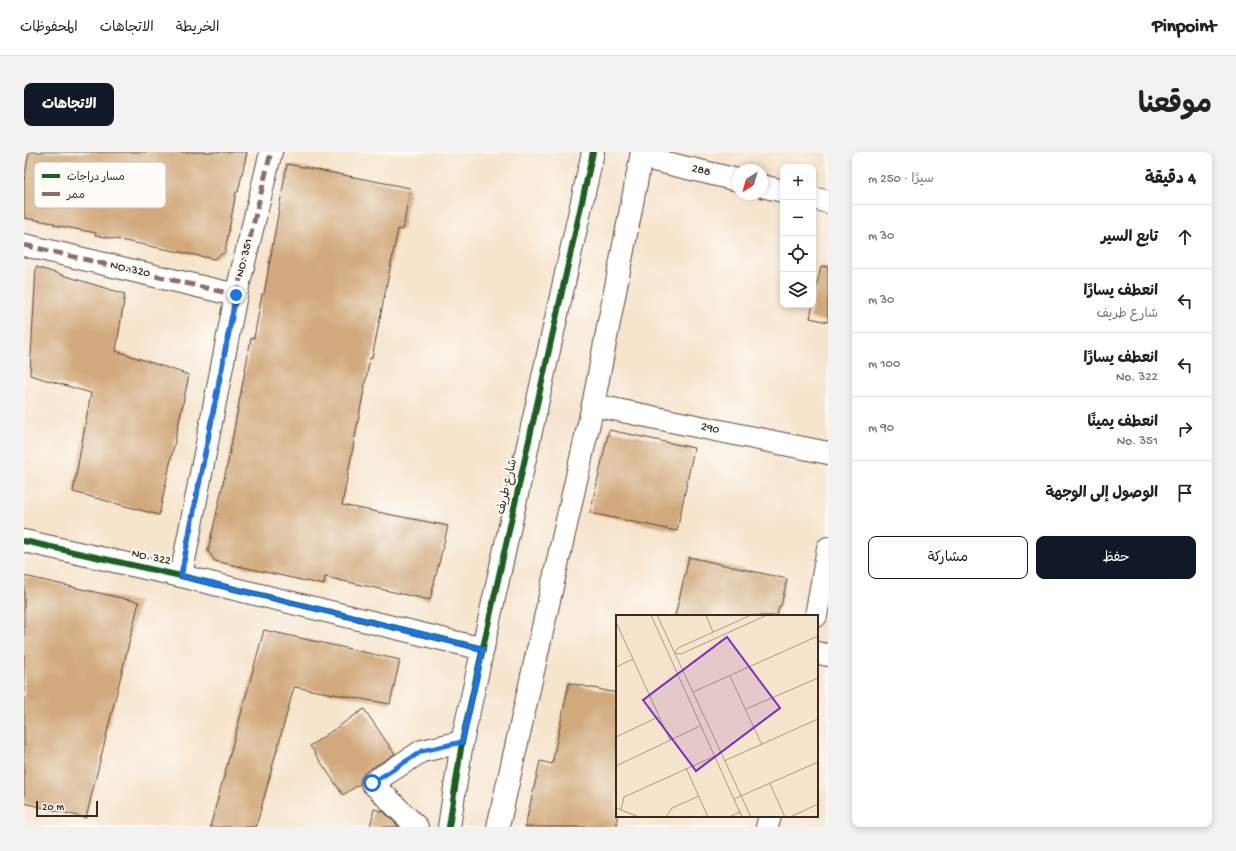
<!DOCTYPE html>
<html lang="ar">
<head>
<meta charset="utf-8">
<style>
  body { margin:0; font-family:"Gochi Hand","Playpen Sans Arabic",sans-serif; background:#f2f2f2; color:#222; direction:rtl }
  .controls { position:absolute; right:12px; top:12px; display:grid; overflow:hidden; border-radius:8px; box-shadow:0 2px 6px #0003 }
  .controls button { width:36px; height:36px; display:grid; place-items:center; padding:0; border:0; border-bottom:1px solid #e0e0e0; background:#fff; color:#222; font:20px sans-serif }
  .compass { position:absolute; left:708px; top:12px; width:36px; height:36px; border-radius:50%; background:#fff; box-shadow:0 2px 6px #0003; rotate:217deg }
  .scale { position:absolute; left:12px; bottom:10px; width:62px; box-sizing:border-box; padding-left:4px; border:2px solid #3b2a1e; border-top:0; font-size:11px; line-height:14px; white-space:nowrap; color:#3b2a1e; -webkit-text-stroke:3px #fdfcf7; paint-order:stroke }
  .stop { position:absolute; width:12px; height:12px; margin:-9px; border:3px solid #1a73e8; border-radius:50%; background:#fff }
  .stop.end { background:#1a73e8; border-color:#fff; box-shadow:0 1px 4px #0008 }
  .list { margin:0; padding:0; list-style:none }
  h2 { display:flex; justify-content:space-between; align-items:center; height:52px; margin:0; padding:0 16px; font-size:17px }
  h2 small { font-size:13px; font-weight:400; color:#767676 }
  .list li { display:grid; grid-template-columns:26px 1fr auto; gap:12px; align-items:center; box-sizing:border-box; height:64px; padding:0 16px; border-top:1px solid #e0e0e0 }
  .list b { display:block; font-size:15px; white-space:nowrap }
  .list p { margin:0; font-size:13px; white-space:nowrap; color:#767676 }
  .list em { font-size:13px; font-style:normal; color:#767676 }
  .actions { display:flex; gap:8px; padding:12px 16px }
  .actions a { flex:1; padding:9px 0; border:1px solid #111827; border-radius:8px; text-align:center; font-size:14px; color:#111827 }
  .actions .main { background:#111827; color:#fff }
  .icon { flex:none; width:22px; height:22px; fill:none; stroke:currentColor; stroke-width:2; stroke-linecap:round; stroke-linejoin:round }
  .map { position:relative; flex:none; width:804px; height:675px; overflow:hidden; direction:ltr; border-radius:8px }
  header { display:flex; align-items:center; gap:24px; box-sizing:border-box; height:56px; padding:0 20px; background:#fff; border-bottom:1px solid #e0e0e0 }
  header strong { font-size:19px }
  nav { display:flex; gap:22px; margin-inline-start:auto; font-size:14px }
  .intro { display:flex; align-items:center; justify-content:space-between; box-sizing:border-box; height:96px; padding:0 24px }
  h1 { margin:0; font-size:28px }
  .button { padding:10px 18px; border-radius:8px; background:#111827; color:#fff; font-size:14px; font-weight:700 }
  main { display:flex; gap:24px; padding:0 24px }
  aside { flex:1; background:#fff; border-radius:8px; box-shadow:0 2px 6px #0003 }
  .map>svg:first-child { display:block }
  .building { fill:#d1a97c }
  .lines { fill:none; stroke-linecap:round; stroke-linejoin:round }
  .minor-casing { stroke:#574638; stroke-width:24 }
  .minor { stroke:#fff; stroke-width:22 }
  .quiet { stroke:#8d6e63; stroke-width:5; stroke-dasharray:10 5; stroke-linecap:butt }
  .cycleway-casing { stroke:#fdfcf7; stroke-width:8 }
  .cycleway { stroke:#1b5e20; stroke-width:6 }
  .route { stroke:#1a73e8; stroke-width:5 }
  .labels { text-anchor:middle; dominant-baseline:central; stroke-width:4; stroke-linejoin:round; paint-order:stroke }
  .street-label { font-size:12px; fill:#3b2a1e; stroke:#fdfcf7 }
  .inset-road { fill:none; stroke:#ab9a86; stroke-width:1 }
  .view { fill:#7b2cbf; fill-opacity:0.15; stroke:#7b2cbf; stroke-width:2 }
  .inset-edge { fill:none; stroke:#3b2a1e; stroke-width:2 }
  .key { fill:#fdfcf7; stroke:#c3bdb6; stroke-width:1 }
  .key-label { font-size:11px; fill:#3b2a1e }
</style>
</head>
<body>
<header>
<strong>Pinpoint</strong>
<nav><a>الخريطة</a><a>الاتجاهات</a><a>المحفوظات</a></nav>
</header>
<div class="intro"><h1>موقعنا</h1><a class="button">الاتجاهات</a></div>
<main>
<aside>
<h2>4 دقيقة<small>سيرًا · 250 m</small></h2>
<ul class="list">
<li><svg class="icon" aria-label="ahead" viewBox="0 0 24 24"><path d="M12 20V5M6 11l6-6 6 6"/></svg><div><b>تابع السير</b></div><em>30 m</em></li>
<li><svg class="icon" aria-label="left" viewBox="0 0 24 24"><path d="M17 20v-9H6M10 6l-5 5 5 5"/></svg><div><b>انعطف يسارًا</b><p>شارع طريف</p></div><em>30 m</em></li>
<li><svg class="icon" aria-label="left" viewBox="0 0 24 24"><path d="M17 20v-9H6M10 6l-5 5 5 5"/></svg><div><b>انعطف يسارًا</b><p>No. 322</p></div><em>100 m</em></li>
<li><svg class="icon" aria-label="right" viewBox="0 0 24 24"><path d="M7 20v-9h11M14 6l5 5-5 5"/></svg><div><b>انعطف يمينًا</b><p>No. 351</p></div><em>90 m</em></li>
<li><svg class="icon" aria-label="arrive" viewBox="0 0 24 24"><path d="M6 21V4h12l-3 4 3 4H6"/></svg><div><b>الوصول إلى الوجهة</b></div></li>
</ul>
<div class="actions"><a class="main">حفظ</a><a>مشاركة</a></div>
</aside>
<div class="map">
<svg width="804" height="675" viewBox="0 0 804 675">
  <rect width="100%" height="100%" fill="#fdfcf7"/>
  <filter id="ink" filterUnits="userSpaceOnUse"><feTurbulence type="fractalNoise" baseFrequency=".025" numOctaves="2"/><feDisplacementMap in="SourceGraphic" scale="8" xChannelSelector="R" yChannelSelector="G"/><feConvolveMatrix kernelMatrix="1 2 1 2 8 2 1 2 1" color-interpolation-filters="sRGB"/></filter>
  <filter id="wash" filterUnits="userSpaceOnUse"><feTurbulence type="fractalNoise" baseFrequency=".012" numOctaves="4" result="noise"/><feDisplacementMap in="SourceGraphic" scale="16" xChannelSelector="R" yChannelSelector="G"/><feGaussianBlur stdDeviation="0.9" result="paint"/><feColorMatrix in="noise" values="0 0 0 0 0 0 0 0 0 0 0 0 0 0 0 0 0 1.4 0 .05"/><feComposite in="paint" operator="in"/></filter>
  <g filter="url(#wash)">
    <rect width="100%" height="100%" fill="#f6e4cc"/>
    <g id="blocks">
      <!-- building -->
      <g class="building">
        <polygon points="5,0 223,0 214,40 212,40 201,100 190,107 71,83 72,81 30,73 30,71 0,66 0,29"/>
        <polygon points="263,12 386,36 379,78 374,77 348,206 346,206 318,353 424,374 406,448 301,425 300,433 191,409 184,399 205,305 227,186 230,186 238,142 240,142"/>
        <polygon points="797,114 804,115 804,170 786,166"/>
        <polygon points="12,115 101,142 92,199 165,223 135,363 49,340 67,241 6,223"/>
        <polygon points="585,278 670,296 653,379 566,361"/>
        <polygon points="665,405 763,427 757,454 755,454 753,464 651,464"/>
        <polygon points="0,424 115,450 62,666 0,651"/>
        <polygon points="240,478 376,508 366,552 270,535 232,675 186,675"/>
        <polygon points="545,531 593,541 593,675 501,675 516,609 528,612"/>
        <polygon points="340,557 371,602 341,620 337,626 336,632 319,643 286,594"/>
        <polygon points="350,657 360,660 375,675 346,675"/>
      </g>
    </g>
  </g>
  <g filter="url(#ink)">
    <use href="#blocks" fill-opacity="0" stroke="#574638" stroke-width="1"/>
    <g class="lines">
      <defs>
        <g id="minor">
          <polyline points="617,5 714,28"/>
          <polyline points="738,34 759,39"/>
          <polyline points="789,46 804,50"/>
          <polyline points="0,93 212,143"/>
          <polyline points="569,253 804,301"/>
          <polyline points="0,389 157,424 459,497"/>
          <polyline points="157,424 212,143 247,0"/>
          <polyline points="792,464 804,396"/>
          <polyline points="793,501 804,503"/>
          <polyline points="393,675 348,631 398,599 438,590"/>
          <polyline points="425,675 438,590 569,0"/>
          <polyline points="474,675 569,253 618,0"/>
          <polyline points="743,675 746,664"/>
        </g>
      </defs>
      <!-- minor casing -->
      <use href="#minor" class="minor-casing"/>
      <!-- minor -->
      <use href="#minor" class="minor"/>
      <!-- quiet -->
      <g class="quiet">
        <polyline points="0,93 212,143"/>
        <polyline points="157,424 212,143 247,0"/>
      </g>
      <defs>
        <g id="cycleway">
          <polyline points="0,389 157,424 459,497"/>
          <polyline points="425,675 438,590 569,0"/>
        </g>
      </defs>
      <!-- cycleway casing -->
      <use href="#cycleway" class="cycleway-casing"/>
      <!-- cycleway -->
      <use href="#cycleway" class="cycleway"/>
    </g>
  </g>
  <g class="lines" filter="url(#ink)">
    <!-- route -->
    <polyline class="route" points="212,143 157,424 459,497 438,590 398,599 348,631"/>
  </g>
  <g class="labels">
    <!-- street labels -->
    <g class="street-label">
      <text transform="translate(677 19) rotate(14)">288</text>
      <text transform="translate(221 106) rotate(-76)">NO. 351</text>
      <text transform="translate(106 118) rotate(13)">NO. 320</text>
      <text transform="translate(686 277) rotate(12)">290</text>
      <text transform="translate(484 335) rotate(-77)">شارع طريف</text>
      <text transform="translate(127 406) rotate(12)">NO. 322</text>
    </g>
  </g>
  <!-- overview -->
  <g transform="translate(592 463)">
    <rect width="202" height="202" fill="#f6e4cc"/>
    <path class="inset-road" d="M35 0 126 202M41 0 135 202M90 0 97 17M0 7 54 125M58 38 65 39 151 0M58 38 62 33 135 0M0 52 17 44M114 61 146 130M77 77 202 21M130 94 202 63M0 122 42 102M108 146 202 104M0 151 84 111M70 153 92 202M154 169 169 202M118 184 202 147M0 193 23 202M5 195 8 182 99 141M50 202 56 193 83 181M113 202 124 197M174 202 202 189"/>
    <path class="view" d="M111 22 164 93 80 156 27 85Z"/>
    <rect width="202" height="202" class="inset-edge"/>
  </g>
  <!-- legend -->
  <rect x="10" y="10" width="132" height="46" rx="6" class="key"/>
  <rect x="18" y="22" width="18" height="4" fill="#1b5e20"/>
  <rect x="18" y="40" width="18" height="4" fill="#8d6e63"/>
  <g class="key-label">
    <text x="43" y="28">مسار دراجات</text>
    <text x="43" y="46">ممر</text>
  </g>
</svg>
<div class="controls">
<button>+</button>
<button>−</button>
<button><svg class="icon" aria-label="locate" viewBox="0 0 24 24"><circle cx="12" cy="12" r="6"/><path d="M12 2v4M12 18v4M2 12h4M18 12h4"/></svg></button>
<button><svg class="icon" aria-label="layers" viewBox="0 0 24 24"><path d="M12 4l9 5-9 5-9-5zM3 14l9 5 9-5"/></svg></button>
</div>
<svg class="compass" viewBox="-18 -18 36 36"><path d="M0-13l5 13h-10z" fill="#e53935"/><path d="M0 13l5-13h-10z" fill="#767676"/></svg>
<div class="scale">20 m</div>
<div class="stop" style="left:348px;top:631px"></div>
<div class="stop end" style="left:212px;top:143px"></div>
</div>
</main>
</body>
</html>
